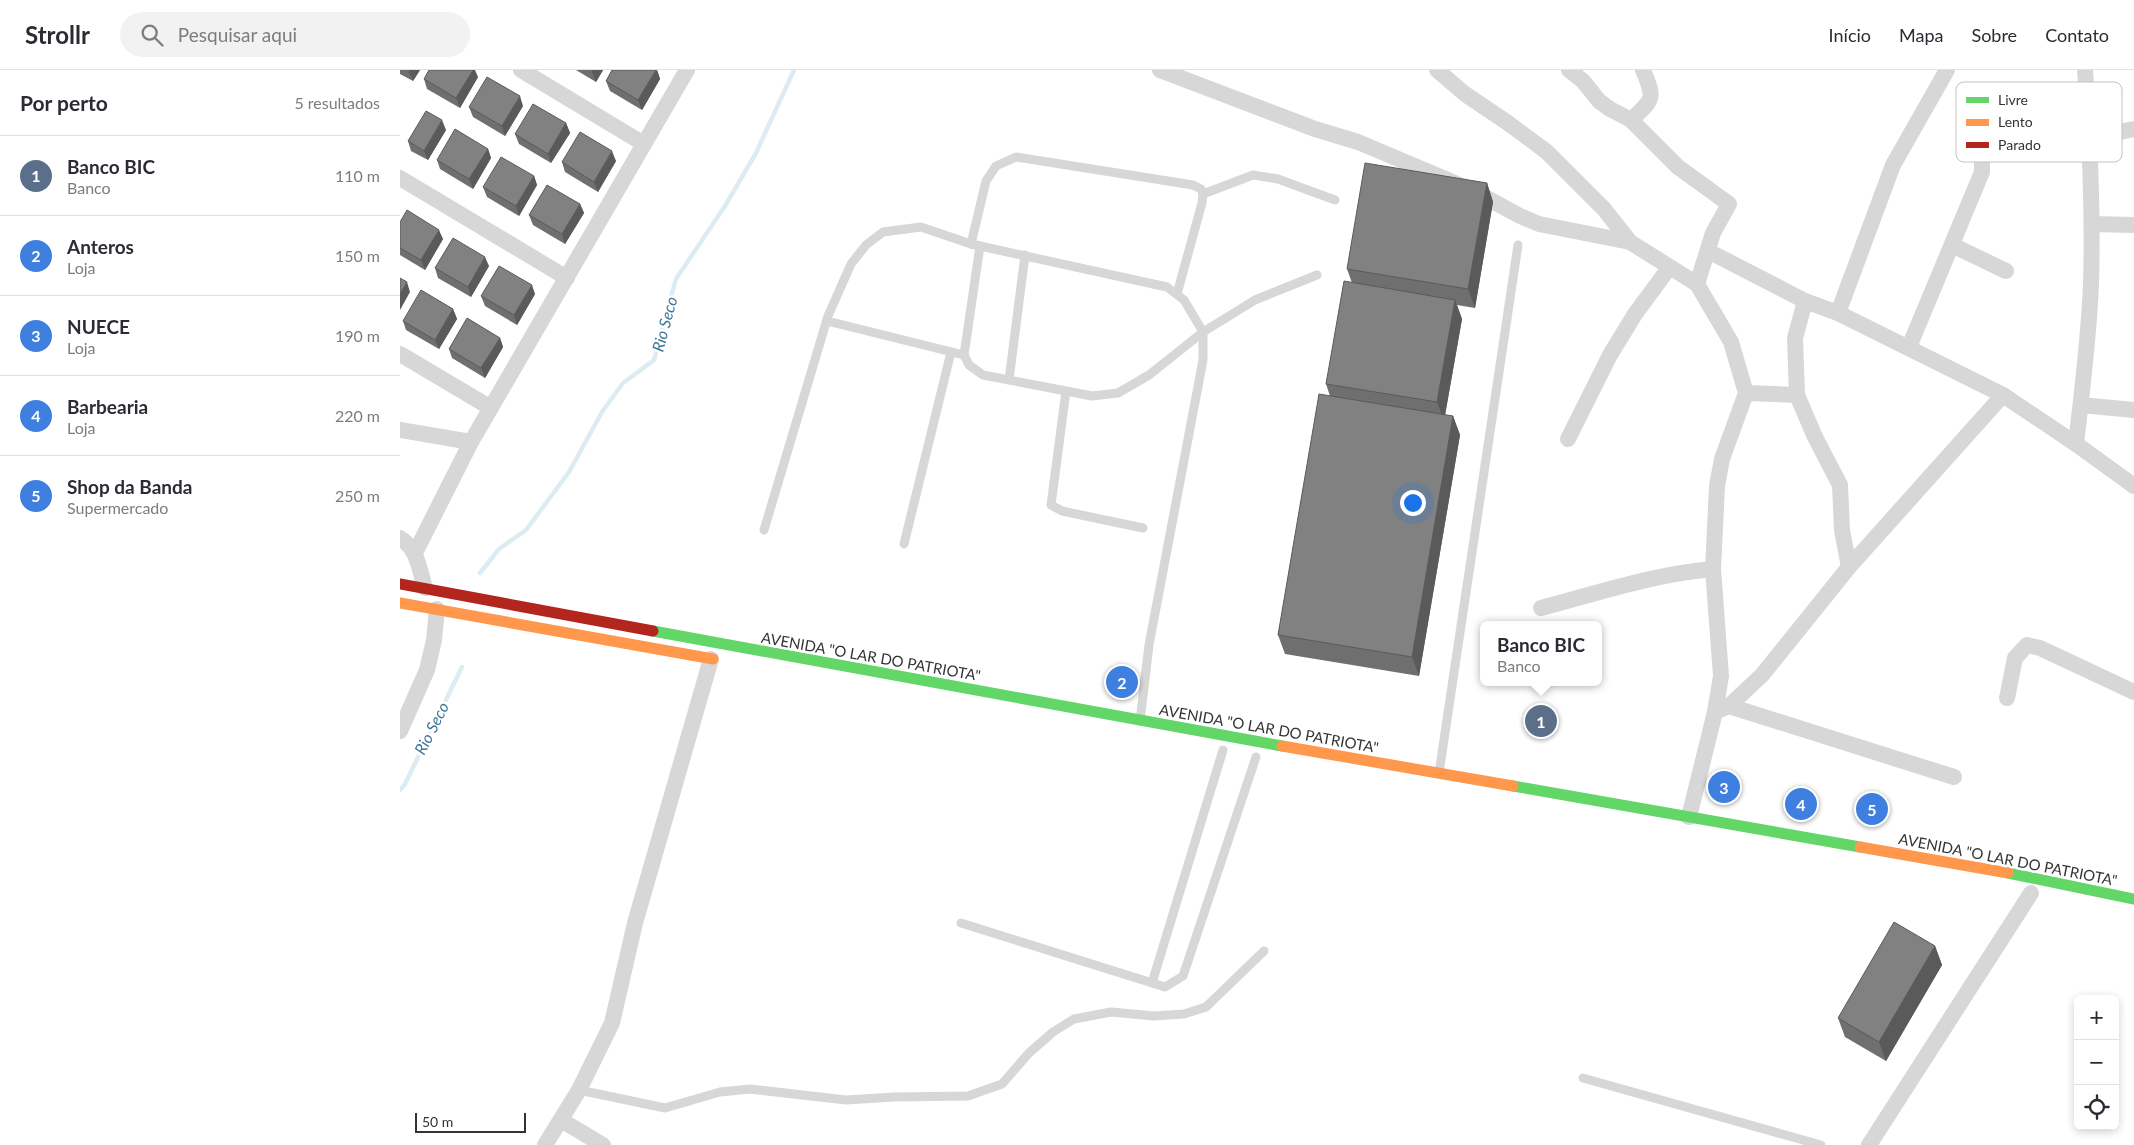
<!DOCTYPE html>
<html lang="pt">
<head>
<meta charset="utf-8">
<style>
  body { margin:0; font-family:Lato,sans-serif; background:#f2f2f3; color:#2b2b33 }
  .controls { position:absolute; right:15px; bottom:15px; display:grid; overflow:hidden; border-radius:8px; box-shadow:0 2px 8px #0003 }
  .controls button { width:45px; height:45px; display:grid; place-items:center; padding:0; border:0; border-bottom:1px solid #e1e1e2; background:#fff; color:#2b2b33; font:25px sans-serif }
  .scale { position:absolute; left:15px; bottom:12px; width:111px; box-sizing:border-box; padding-left:5px; border:2px solid #333; border-top:0; font-size:14px; line-height:18px; white-space:nowrap; color:#333; -webkit-text-stroke:4px #fff; paint-order:stroke }
  .you { position:absolute; left:1012px; top:432px; width:18px; height:18px; margin:-12px; border:4px solid #fff; border-radius:50%; background:#1a73e8; box-shadow:0 0 0 8px #1a73e833 }
  .badge { display:grid; place-items:center; width:32px; height:32px; border-radius:50%; background:#1a73e8; color:#fff; font-size:16px; font-weight:700 }
  .pin { position:absolute; translate:-50% -50%; border:2px solid #fff; box-shadow:0 1px 5px #0006 }
  .popup { position:absolute; left:1080px; top:551px; width:122px; height:65px; box-sizing:border-box; display:grid; place-content:center; border-radius:8px; background:#fff; filter:drop-shadow(0 1px 4px #0005); font-size:16px; white-space:nowrap; color:#7c7c81 }
  .popup b { font-size:19px; color:#2b2b33 }
  .popup::after { content:''; position:absolute; left:50%; top:100%; margin-left:-10px; border:10px solid transparent; border-top-color:#fff }
  .list { margin:0; padding:0; list-style:none }
  h2 { display:flex; justify-content:space-between; align-items:center; height:65px; margin:0; padding:0 20px; font-size:21px }
  h2 small { font-size:16px; font-weight:400; color:#7c7c81 }
  .list li { display:grid; grid-template-columns:32px 1fr auto; gap:15px; align-items:center; box-sizing:border-box; height:80px; padding:0 20px; border-top:1px solid #e1e1e2 }
  .list b { display:block; font-size:19px; white-space:nowrap }
  .list p { margin:0; font-size:16px; white-space:nowrap; color:#7c7c81 }
  .list em { font-size:16px; font-style:normal; color:#7c7c81 }
  .icon { flex:none; width:28px; height:28px; fill:none; stroke:currentColor; stroke-width:2; stroke-linecap:round; stroke-linejoin:round }
  .map { position:relative; flex:none; width:1734px; height:1075px; overflow:hidden }
  header { display:flex; align-items:center; gap:30px; box-sizing:border-box; height:70px; padding:0 25px; background:#fff; border-bottom:1px solid #e1e1e2 }
  header strong { font-size:24px }
  nav { display:flex; gap:28px; margin-inline-start:auto; font-size:18px }
  .search { width:350px; height:45px; background:#f2f2f3; display:flex; align-items:center; gap:12px; box-sizing:border-box; padding:0 18px; border-radius:28px; color:#7c7c81; font-size:19px }
  main { display:flex }
  aside { flex:1; background:#fff }
  .map>svg:first-child { display:block }
  .lines { fill:none; stroke-linecap:round; stroke-linejoin:round }
  .stream { stroke:#ddebf3; stroke-width:4.5 }
  .lane { stroke:#d7d7d7; stroke-width:9 }
  .street { stroke:#d7d7d7; stroke-width:16 }
  .fast { stroke:#63d668; stroke-width:11 }
  .slow { stroke:#ff974d; stroke-width:11 }
  .jam { stroke:#b3261e; stroke-width:11 }
  .wall { fill:#6f6f6f }
  .shaded-wall { fill:#5a5a5a }
  .building { fill:#818181; stroke:#5a5a5a }
  .labels { text-anchor:middle; dominant-baseline:central; stroke-width:5; stroke-linejoin:round; paint-order:stroke }
  .street-label { font-size:15px; fill:#333; stroke:#fff }
  .water-label { font-size:16px; font-style:italic; fill:#3f7597; stroke:#fff }
  .key { fill:#fff; stroke:#c2c2c2; stroke-width:1 }
  .key-label { font-size:14px; fill:#333 }
</style>
</head>
<body>
<header>
<strong>Strollr</strong>
<div class="search"><svg class="icon" aria-label="search" viewBox="0 0 24 24"><circle cx="10" cy="10" r="6"/><path d="M15 15l6 6"/></svg>Pesquisar aqui</div>
<nav><a>Início</a><a>Mapa</a><a>Sobre</a><a>Contato</a></nav>
</header>
<main>
<aside>
<h2>Por perto<small>5 resultados</small></h2>
<ul class="list">
<li><span class="badge" style="background:#5c6f8a">1</span><div><b>Banco BIC</b><p>Banco</p></div><em>110 m</em></li>
<li><span class="badge" style="background:#3f7fe0">2</span><div><b>Anteros</b><p>Loja</p></div><em>150 m</em></li>
<li><span class="badge" style="background:#3f7fe0">3</span><div><b>NUECE</b><p>Loja</p></div><em>190 m</em></li>
<li><span class="badge" style="background:#3f7fe0">4</span><div><b>Barbearia</b><p>Loja</p></div><em>220 m</em></li>
<li><span class="badge" style="background:#3f7fe0">5</span><div><b>Shop da Banda</b><p>Supermercado</p></div><em>250 m</em></li>
</ul>
</aside>
<div class="map">
<svg width="1734" height="1075" viewBox="0 0 1734 1075">
  <rect width="100%" height="100%" fill="#fff"/>
  <g class="lines">
    <!-- stream -->
    <g class="stream">
      <polyline points="80,503 99,479 126,460 169,402 202,342 223,313 254,290 276,209 325,136 356,83 394,0"/>
      <polyline points="0,720 5,714 62,597"/>
    </g>
    <!-- lane -->
    <g class="lane">
      <polyline points="803,124 853,105 878,109 935,130"/>
      <polyline points="571,174 586,111 596,96 616,87 793,115 801,119 803,124 802,133 777,224"/>
      <polyline points="580,176 564,285 569,295 583,305 692,326 718,323 749,305 803,262 855,230 917,205"/>
      <polyline points="427,251 564,285"/>
      <polyline points="609,310 625,185"/>
      <polyline points="666,321 651,435 662,441 743,458"/>
      <polyline points="364,460 428,246 451,194 466,175 483,162 521,157 571,174 767,217 784,230 803,262 803,290 749,575 740,651"/>
      <polyline points="504,474 551,282"/>
      <polyline points="1039,703 1118,175"/>
      <polyline points="561,853 765,917 783,906 856,687"/>
      <polyline points="752,913 823,680"/>
      <polyline points="1183,1008 1421,1075"/>
      <polyline points="179,1020 265,1038 320,1022 350,1019 446,1030 494,1027 568,1026 602,1014 629,983 653,962 674,949 711,942 754,946 784,944 806,937 864,881"/>
    </g>
    <!-- street -->
    <g class="street">
      <polyline points="121,0 244,74"/>
      <polyline points="760,0 915,59 958,72 1074,121 1120,146 1139,154 1230,172"/>
      <polyline points="1037,0 1065,24 1108,53 1147,82 1204,139 1230,172 1297,214 1331,272 1346,323 1322,389 1317,416 1313,499 1321,606 1315,642 1289,747"/>
      <polyline points="1169,0 1183,11 1199,31 1210,39 1231,50 1278,97 1329,134 1313,163 1297,214"/>
      <path d="M1231 50C1254 29 1255 29 1243 0"/>
      <polyline points="1690,68 1734,59"/>
      <polyline points="0,108 167,208"/>
      <polyline points="1692,154 1734,155"/>
      <polyline points="1552,175 1606,201"/>
      <polyline points="1308,181 1405,231 1438,243 1603,325 1676,374 1734,416"/>
      <polyline points="1405,231 1395,268 1397,325 1415,367 1440,415 1442,460 1449,497"/>
      <polyline points="1438,243 1493,95 1547,0"/>
      <polyline points="1509,277 1582,102 1582,86 1576,56"/>
      <polyline points="0,284 91,338"/>
      <polyline points="1346,323 1397,325"/>
      <polyline points="1681,335 1734,340"/>
      <polyline points="0,360 71,372"/>
      <polyline points="1168,369 1210,285 1235,244 1269,198"/>
      <path d="M1676 374C1682 321 1689 267 1691 214 1693 143 1690 71 1685 0"/>
      <path d="M0 468C18 479 19 499 25 518"/>
      <polyline points="15,483 71,372 287,0"/>
      <path d="M1141 538C1198 523 1254 504 1313 499"/>
      <polyline points="1607,628 1615,588 1627,575 1640,578 1734,622"/>
      <polyline points="1329,636 1554,707"/>
      <polyline points="1315,642 1329,636 1362,605 1449,497 1603,325"/>
      <polyline points="0,661 27,600 34,570 37,539"/>
      <polyline points="161,1050 203,1075"/>
      <polyline points="145,1075 179,1020 212,953 235,853 311,589"/>
      <polyline points="1469,1075 1631,823"/>
    </g>
    <!-- fast -->
    <g class="fast">
      <polyline points="253,561 882,676"/>
      <polyline points="1113,716 1460,777"/>
      <polyline points="1608,803 1734,829"/>
    </g>
    <!-- slow -->
    <g class="slow">
      <polyline points="0,533 313,589"/>
      <polyline points="882,676 1113,716"/>
      <polyline points="1460,777 1608,803"/>
    </g>
    <!-- jam -->
    <polyline class="jam" points="0,514 253,561"/>
  </g>
  <!-- wall -->
  <g class="wall">
    <polygon points="0,0 20,0 13,11 0,4"/>
    <polygon points="176,0 203,0 196,12"/>
    <polygon points="257,0 260,9 242,40 210,21 206,11"/>
    <polygon points="78,7 60,38 27,19 24,9"/>
    <polygon points="123,36 105,66 73,47 69,37"/>
    <polygon points="166,53 170,63 151,93 119,74 115,64"/>
    <polygon points="46,60 28,90 11,81 8,71"/>
    <polygon points="88,79 91,88 73,119 40,99 37,90"/>
    <polygon points="216,91 198,122 165,102 162,92"/>
    <polygon points="134,106 137,115 119,146 87,127 83,117"/>
    <polygon points="1087,113 1093,132 1075,238 1057,235 1062,249 1045,345 1053,346 1060,365 1019,606 885,584 878,565 930,326 926,314 952,213 947,199"/>
    <polygon points="180,134 184,143 165,174 133,155 129,145"/>
    <polygon points="0,152 43,169 25,200 0,185"/>
    <polygon points="89,196 71,227 38,208 35,198"/>
    <polygon points="135,224 117,255 85,236 81,226"/>
    <polygon points="53,239 57,249 39,279 6,260 3,251"/>
    <polygon points="100,268 103,277 85,308 52,288 49,279"/>
    <polygon points="1535,876 1542,895 1486,991 1445,967 1438,948"/>
  </g>
  <!-- shaded-wall -->
  <g class="shaded-wall">
    <polygon points="10,0 20,0 13,11 9,2"/>
    <polygon points="73,0 75,0 78,7 60,38 56,28"/>
    <polygon points="193,0 203,0 196,12 192,2"/>
    <polygon points="257,0 260,9 242,40 238,30"/>
    <polygon points="120,26 123,36 105,66 102,56"/>
    <polygon points="42,50 46,60 28,90 24,81"/>
    <polygon points="166,53 170,63 151,93 148,84"/>
    <polygon points="88,79 91,88 73,119 69,109"/>
    <polygon points="212,81 216,91 198,122 194,112"/>
    <polygon points="134,106 137,115 119,146 116,136"/>
    <polygon points="1087,113 1093,132 1075,238 1068,219"/>
    <polygon points="180,134 184,143 165,174 162,164"/>
    <polygon points="39,160 43,169 25,200 21,190"/>
    <polygon points="85,187 89,196 71,227 68,217"/>
    <polygon points="7,212 10,222 0,240 0,224"/>
    <polygon points="132,215 135,224 117,255 114,245"/>
    <polygon points="1055,230 1062,249 1044,351 1037,332"/>
    <polygon points="53,239 57,249 39,279 35,270"/>
    <polygon points="100,268 103,277 85,308 81,298"/>
    <polygon points="1053,346 1060,365 1019,606 1012,587"/>
    <polygon points="1535,876 1542,895 1486,991 1479,972"/>
  </g>
  <!-- building -->
  <g class="building">
    <polygon points="29,0 73,0 56,28 24,9"/>
    <polygon points="212,0 256,0 238,30 206,11"/>
    <polygon points="87,7 120,26 102,56 69,37"/>
    <polygon points="133,34 166,53 148,84 115,64"/>
    <polygon points="26,41 42,50 24,81 8,71"/>
    <polygon points="55,59 88,79 69,109 37,90"/>
    <polygon points="180,62 212,81 194,112 162,92"/>
    <polygon points="101,87 134,106 116,136 83,117"/>
    <polygon points="965,93 1087,113 1068,219 947,199"/>
    <polygon points="147,115 180,134 162,164 129,145"/>
    <polygon points="7,140 39,160 21,190 0,178 0,152"/>
    <polygon points="53,168 85,187 68,217 35,198"/>
    <polygon points="99,196 132,215 114,245 81,226"/>
    <polygon points="0,208 7,212 0,224"/>
    <polygon points="944,211 1055,230 1037,332 926,314"/>
    <polygon points="21,220 53,239 35,270 3,251"/>
    <polygon points="67,248 100,268 81,298 49,279"/>
    <polygon points="919,324 1053,346 1012,587 878,565"/>
    <polygon points="1494,852 1535,876 1479,972 1438,948"/>
  </g>
  <g class="labels">
    <!-- street labels -->
    <g class="street-label">
      <text transform="translate(471 586) rotate(10)">AVENIDA "O LAR DO PATRIOTA"</text>
      <text transform="translate(869 658) rotate(10)">AVENIDA "O LAR DO PATRIOTA"</text>
      <text transform="translate(1608 789) rotate(11)">AVENIDA "O LAR DO PATRIOTA"</text>
    </g>
    <!-- water labels -->
    <g class="water-label">
      <text transform="translate(264 254) rotate(-75)">Rio Seco</text>
      <text transform="translate(31 658) rotate(-63)">Rio Seco</text>
    </g>
  </g>
  <!-- legend -->
  <rect x="1556" y="12" width="166" height="80" rx="8" class="key"/>
  <rect x="1566" y="27" width="23" height="6" fill="#63d668"/>
  <rect x="1566" y="49" width="23" height="7" fill="#ff974d"/>
  <rect x="1566" y="72" width="23" height="6" fill="#b3261e"/>
  <g class="key-label">
    <text x="1598" y="35">Livre</text>
    <text x="1598" y="57">Lento</text>
    <text x="1598" y="80">Parado</text>
  </g>
</svg>
<div class="controls">
<button>+</button>
<button>−</button>
<button><svg class="icon" aria-label="locate" viewBox="0 0 24 24"><circle cx="12" cy="12" r="6"/><path d="M12 2v4M12 18v4M2 12h4M18 12h4"/></svg></button>
</div>
<div class="scale">50 m</div>
<div class="you"></div>
<div class="pin badge" style="left:1141px;top:651px;background:#5c6f8a">1</div>
<div class="popup"><b>Banco BIC</b>Banco</div>
<div class="pin badge" style="left:722px;top:612px;background:#3f7fe0">2</div>
<div class="pin badge" style="left:1324px;top:717px;background:#3f7fe0">3</div>
<div class="pin badge" style="left:1401px;top:734px;background:#3f7fe0">4</div>
<div class="pin badge" style="left:1472px;top:739px;background:#3f7fe0">5</div>
</div>
</main>
</body>
</html>
